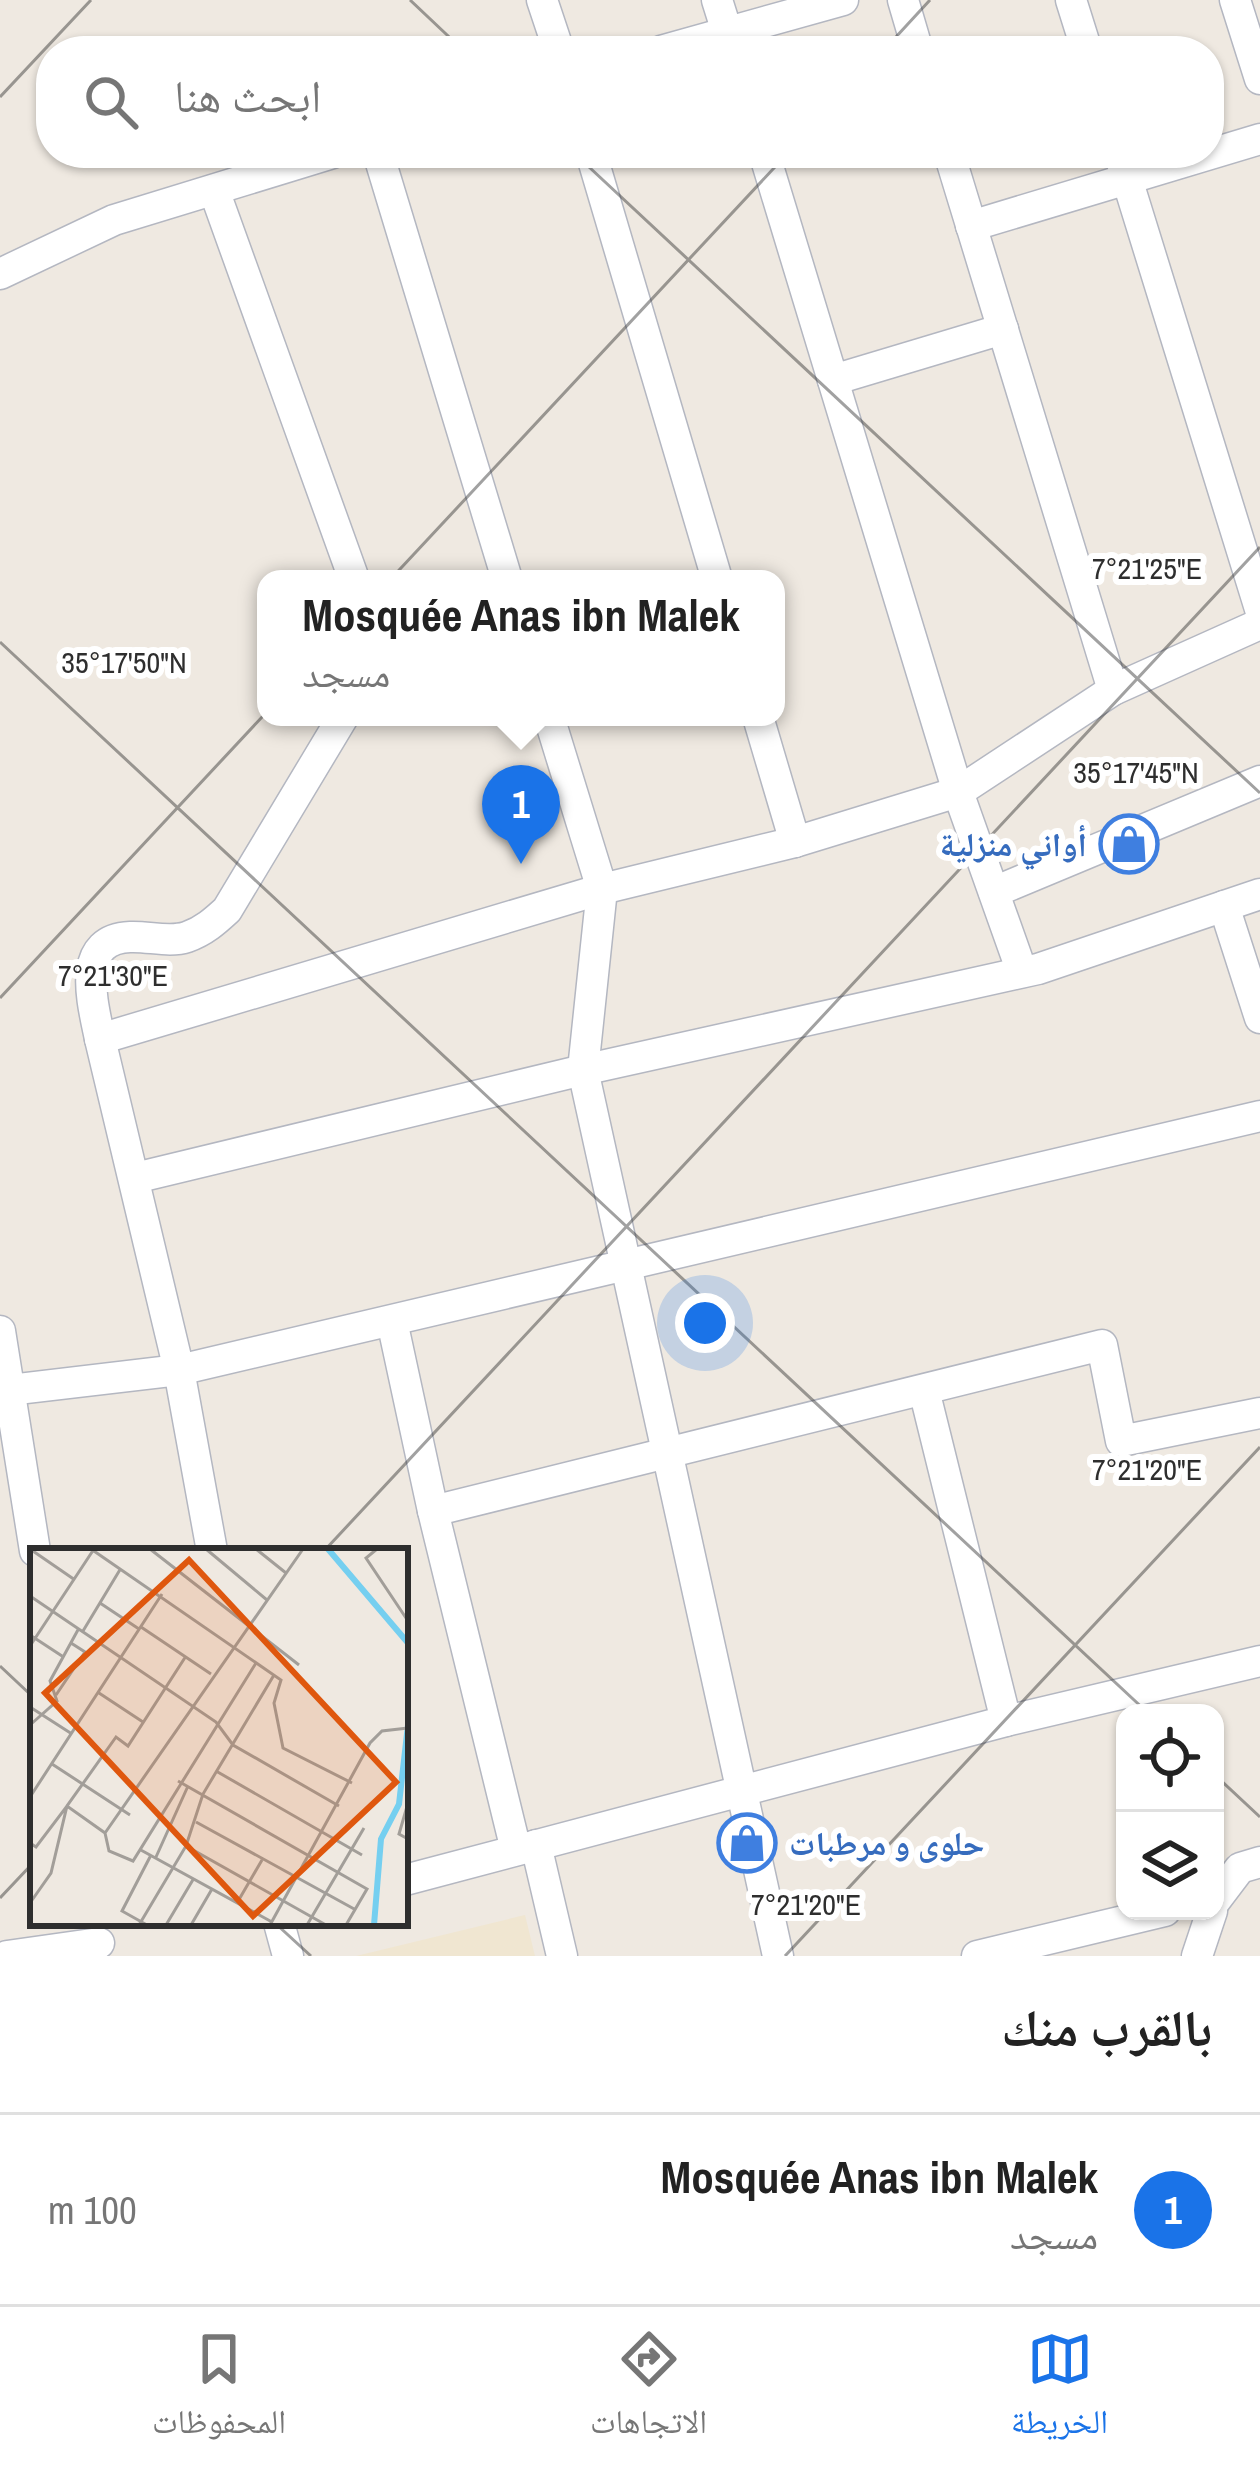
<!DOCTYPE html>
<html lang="ar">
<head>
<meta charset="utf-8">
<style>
  body { margin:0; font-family:"Archivo Narrow","Noto Naskh Arabic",sans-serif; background:#f2f2f2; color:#222; direction:rtl }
  .controls { position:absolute; right:36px; bottom:36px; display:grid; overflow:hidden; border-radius:24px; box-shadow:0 3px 9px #0004 }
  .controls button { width:108px; height:108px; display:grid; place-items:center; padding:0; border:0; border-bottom:3px solid #e0e0e0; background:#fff; color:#222; font:60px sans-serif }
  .you { position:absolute; left:705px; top:1323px; width:42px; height:42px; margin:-30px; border:9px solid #fff; border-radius:50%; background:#1a73e8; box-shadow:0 0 0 18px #1a73e833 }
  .badge { display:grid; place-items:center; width:78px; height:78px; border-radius:50%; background:#1a73e8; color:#fff; font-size:39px; font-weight:700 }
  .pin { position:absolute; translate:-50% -99px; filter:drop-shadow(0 3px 6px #0008) }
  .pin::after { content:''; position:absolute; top:63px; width:42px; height:36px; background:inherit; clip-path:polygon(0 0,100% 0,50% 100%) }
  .popup { position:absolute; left:257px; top:570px; width:528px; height:156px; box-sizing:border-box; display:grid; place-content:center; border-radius:24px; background:#fff; filter:drop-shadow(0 3px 9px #0005); font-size:39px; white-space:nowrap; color:#767676 }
  .popup b { font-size:45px; color:#222 }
  .popup::after { content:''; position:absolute; left:50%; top:100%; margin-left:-24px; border:24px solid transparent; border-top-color:#fff }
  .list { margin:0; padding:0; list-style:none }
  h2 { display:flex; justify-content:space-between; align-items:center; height:156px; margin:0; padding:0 48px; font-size:51px }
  h2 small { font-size:39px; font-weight:400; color:#767676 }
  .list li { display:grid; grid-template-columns:78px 1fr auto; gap:36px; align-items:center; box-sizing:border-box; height:192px; padding:0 48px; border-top:3px solid #e0e0e0 }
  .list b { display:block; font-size:45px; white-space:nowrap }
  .list p { margin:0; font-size:39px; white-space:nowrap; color:#767676 }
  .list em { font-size:39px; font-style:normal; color:#767676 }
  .icon { flex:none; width:66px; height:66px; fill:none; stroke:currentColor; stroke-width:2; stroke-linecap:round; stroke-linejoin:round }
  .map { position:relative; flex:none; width:1260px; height:1956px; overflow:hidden; direction:ltr }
  .search { position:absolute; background:#fff; box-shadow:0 3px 9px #0004; left:36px; right:36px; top:36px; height:132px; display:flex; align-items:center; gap:30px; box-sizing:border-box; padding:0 42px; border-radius:48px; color:#767676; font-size:45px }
  .sheet { height:348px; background:#fff }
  nav { display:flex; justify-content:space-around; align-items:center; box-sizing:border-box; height:168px; border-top:3px solid #e0e0e0; background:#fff; font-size:33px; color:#767676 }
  nav a { display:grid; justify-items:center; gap:6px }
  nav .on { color:#1a73e8 }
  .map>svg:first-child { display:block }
  .education { fill:#f0e6d1 }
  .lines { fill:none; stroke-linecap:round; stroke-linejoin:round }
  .minor-casing { stroke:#b4b7c1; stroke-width:33 }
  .minor { stroke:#fff; stroke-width:30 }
  .ticks { fill:none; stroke:#2e2e2e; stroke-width:3; stroke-opacity:0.45 }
  .labels { text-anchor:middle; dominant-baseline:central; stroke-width:12; stroke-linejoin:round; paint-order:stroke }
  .shop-label { font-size:33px; font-weight:bold; fill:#366cbe; stroke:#fff; text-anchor:end }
  .inset-river { fill:none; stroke:#75cff0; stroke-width:6 }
  .inset-road { fill:none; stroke:#a29e99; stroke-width:3 }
  .view { fill:#df570e; fill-opacity:0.15; stroke:#df570e; stroke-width:6 }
  .inset-edge { fill:none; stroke:#2e2e2e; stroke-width:6 }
  .ticks-label { font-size:30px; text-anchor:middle; fill:#2e2e2e; stroke:#fff; stroke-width:12; stroke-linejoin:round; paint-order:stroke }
</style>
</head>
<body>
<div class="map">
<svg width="1260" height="1956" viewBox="0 0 1260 1956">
  <rect width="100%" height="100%" fill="#efe9e1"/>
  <!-- education -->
  <polygon class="education" points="525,1915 535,1956 356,1956"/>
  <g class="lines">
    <defs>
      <g id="minor">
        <polyline points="542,0 559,51"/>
        <polyline points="717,0 733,51"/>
        <polyline points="903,0 918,51"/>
        <polyline points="1071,0 1087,51"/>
        <polyline points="1235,0 1260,79"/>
        <polyline points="661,51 843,0"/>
        <polyline points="378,153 507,579"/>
        <polyline points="591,153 717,579"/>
        <polyline points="764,153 958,792 1022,972"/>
        <polyline points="949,153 1113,690"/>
        <polyline points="1119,153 1260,609"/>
        <polyline points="214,190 354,579"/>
        <polyline points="971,226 1260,139"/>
        <polyline points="0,274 114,220 333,153"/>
        <polyline points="833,380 1003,329"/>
        <polyline points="549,717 602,889 583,1070 778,1956"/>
        <polyline points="758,717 795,842"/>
        <polyline points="994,892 1260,781"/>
        <polyline points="1224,906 1260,1018"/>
        <polyline points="100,1039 602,889 795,842 958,792 1113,690 1260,624"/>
        <polyline points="135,1178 583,1070 1038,969 1260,894"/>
        <polyline points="392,1321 433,1511 516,1850"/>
        <polyline points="0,1331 35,1551"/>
        <polyline points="924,1390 1006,1721"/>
        <polyline points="0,1391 179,1370 1260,1116"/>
        <polyline points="433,1511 1102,1345 1121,1441 1260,1413"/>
        <path d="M212 1551 179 1370 100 1039C93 1004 74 939 130 937 149 936 169 943 187 937 204 931 215 921 227 910L343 717"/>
        <polyline points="536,1845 562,1956"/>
        <polyline points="405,1880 1006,1721 1260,1661"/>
        <polyline points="1215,1901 1240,1868 1260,1862"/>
        <polyline points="279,1923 288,1956"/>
        <polyline points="7,1956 99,1943"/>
        <polyline points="977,1956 1165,1911"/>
        <polyline points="1197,1956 1212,1911"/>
      </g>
    </defs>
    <!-- minor casing -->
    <use href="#minor" class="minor-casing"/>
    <!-- minor -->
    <use href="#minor" class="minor"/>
  </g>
  <!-- ticks -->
  <path class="ticks" d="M410 0 464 51M883 51 930 0M0 97 91 0M574 153 1260 793M0 642 1148 1713M0 998 788 153M324 1551 1260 547M0 1666 33 1697M1215 1775 1260 1817M0 1898 33 1863M275 1923 311 1956M785 1956 1260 1447"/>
  <!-- icons -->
  <defs>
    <symbol id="shop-ring" viewBox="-11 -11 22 22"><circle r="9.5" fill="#fff" stroke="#3f7fe0" stroke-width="1.5"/><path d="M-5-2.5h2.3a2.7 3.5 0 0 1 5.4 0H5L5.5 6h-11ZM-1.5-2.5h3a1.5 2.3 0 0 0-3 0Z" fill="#3f7fe0"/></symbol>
  </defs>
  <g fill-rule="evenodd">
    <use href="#shop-ring" x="1096" y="811" width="66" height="66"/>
    <use href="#shop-ring" x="714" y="1810" width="66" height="66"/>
  </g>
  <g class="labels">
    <!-- shop labels -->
    <g class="shop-label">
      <text x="1087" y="844">أواني منزلية</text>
      <text x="789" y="1843" text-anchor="start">حلوى و مرطبات</text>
    </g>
  </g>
  <!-- overview -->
  <g transform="translate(30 1548)">
    <rect width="378" height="378" fill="#efe9e1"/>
    <path class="inset-river" d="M298 1 378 95M344 377 351 291 369 256 378 177"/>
    <path class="inset-road" d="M0 1 45 32M61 1 251 132 244 155 253 200 322 235M120 1 269 117M176 1 237 52M226 1 256 25M347 1 336 10 378 73M0 48 186 174 203 197 309 258M70 55 109 81M111 79 181 126M53 83 91 20M0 87 32 108M0 98 64 1M69 145 113 174M26 147 55 104 41 95M0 159 42 186M0 177 27 153 20 133 49 80M22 216 100 267M186 223 332 307M148 233 337 341 316 377M0 249 132 46M378 255 369 286 378 291M166 274 326 362M75 285 273 1M0 295 6 299 37 258 75 285 79 303 103 313 226 115M156 298 296 377M109 301 242 374M126 309 158 238M0 355 21 325 37 258 86 189 98 198 156 108M207 355 232 312M109 377 156 298 173 246 244 127M117 377 92 363 121 307M136 377 164 330M161 377 182 341M240 377 340 195 352 183 378 180M277 377 334 280"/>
    <path class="view" d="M159 12 366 234 223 368 15 145Z"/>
    <rect width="378" height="378" class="inset-edge"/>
  </g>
  <g class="ticks-label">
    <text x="1147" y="579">7°21'25"E</text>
    <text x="124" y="673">35°17'50"N</text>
    <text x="1136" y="783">35°17'45"N</text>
    <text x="113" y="986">7°21'30"E</text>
    <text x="1147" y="1480">7°21'20"E</text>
    <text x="806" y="1915">7°21'20"E</text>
  </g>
</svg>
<div class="controls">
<button><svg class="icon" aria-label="locate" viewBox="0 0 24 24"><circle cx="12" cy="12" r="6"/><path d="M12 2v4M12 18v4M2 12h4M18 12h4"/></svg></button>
<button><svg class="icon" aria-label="layers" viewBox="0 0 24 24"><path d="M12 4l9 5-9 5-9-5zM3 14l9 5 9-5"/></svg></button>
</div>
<div class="you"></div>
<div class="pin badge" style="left:521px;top:864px">1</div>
<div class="popup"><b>Mosquée Anas ibn Malek</b>مسجد</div>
<div class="search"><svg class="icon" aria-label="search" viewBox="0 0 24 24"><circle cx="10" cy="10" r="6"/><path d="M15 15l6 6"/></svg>ابحث هنا</div>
</div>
<section class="sheet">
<h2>بالقرب منك<small></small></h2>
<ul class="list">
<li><span class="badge">1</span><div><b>Mosquée Anas ibn Malek</b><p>مسجد</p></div><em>100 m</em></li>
</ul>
</section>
<nav>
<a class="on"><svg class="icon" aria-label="map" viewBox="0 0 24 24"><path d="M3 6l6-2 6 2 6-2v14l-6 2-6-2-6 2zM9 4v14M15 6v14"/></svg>الخريطة</a>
<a><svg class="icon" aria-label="directions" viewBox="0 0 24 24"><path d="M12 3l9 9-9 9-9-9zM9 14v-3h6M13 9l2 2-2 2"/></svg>الاتجاهات</a>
<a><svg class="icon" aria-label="saved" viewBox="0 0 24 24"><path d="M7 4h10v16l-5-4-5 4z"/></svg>المحفوظات</a>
</nav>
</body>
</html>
